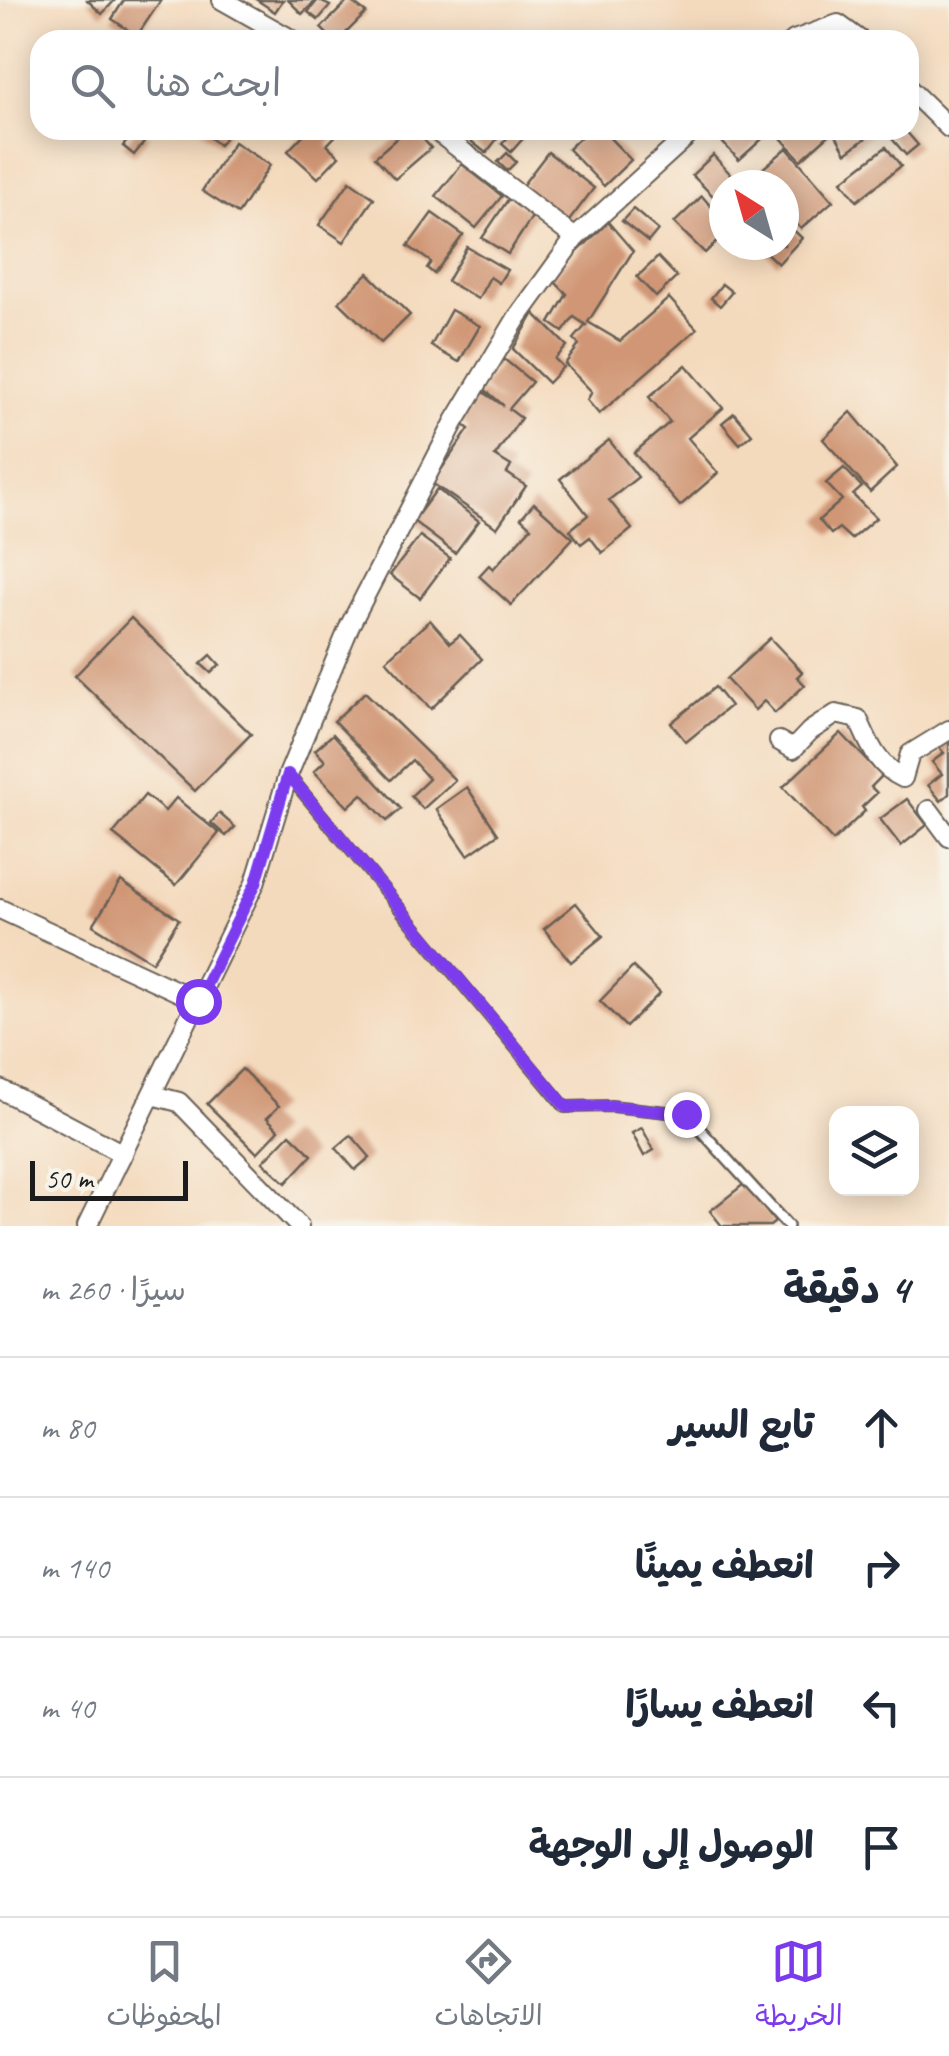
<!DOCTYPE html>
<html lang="ar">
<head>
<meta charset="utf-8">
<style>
  body { margin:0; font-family:Caveat,"Playpen Sans Arabic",sans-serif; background:#f2f2f3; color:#1f2937; direction:rtl }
  .controls { position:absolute; right:30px; bottom:30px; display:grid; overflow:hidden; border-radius:20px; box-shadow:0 5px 25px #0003 }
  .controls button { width:90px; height:90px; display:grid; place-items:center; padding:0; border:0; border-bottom:2px solid #e0e1e3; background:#fff; color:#1f2937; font:50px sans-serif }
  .compass { position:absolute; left:709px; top:170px; width:90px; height:90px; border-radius:50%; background:#fff; box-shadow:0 5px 25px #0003; rotate:323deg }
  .scale { position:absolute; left:30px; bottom:25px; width:158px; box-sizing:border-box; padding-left:10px; border:5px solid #1c1c1c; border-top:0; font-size:28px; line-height:35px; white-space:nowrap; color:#1c1c1c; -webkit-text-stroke:8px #f7f3e8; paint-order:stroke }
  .stop { position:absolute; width:30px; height:30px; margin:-22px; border:8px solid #7c3aed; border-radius:50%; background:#fff }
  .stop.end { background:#7c3aed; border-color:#fff; box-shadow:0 2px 10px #0008 }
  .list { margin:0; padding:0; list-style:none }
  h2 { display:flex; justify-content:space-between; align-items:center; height:130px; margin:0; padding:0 40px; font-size:42px }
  h2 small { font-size:32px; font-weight:400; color:#747a83 }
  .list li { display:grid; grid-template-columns:65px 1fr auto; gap:30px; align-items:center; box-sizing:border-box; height:140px; padding:0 40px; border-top:2px solid #e0e1e3 }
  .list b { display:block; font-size:38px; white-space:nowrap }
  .list em { font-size:32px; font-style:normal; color:#747a83 }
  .icon { flex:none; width:55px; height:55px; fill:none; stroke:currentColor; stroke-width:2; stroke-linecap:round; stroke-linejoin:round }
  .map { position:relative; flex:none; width:949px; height:1226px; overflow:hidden; direction:ltr }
  .search { position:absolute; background:#fff; box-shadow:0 5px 25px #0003; left:30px; right:30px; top:30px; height:110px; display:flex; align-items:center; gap:25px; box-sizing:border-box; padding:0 35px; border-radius:30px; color:#747a83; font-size:38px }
  .sheet { height:690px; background:#fff }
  nav { display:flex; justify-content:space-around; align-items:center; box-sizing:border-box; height:140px; border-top:2px solid #e0e1e3; background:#fff; font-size:28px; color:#747a83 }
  nav a { display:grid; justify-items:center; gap:5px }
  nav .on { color:#7c3aed }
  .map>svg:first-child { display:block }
  .building { fill:#d09674 }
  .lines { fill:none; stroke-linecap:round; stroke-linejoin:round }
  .lane-casing { stroke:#685e54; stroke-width:14 }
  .street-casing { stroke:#685e54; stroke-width:22 }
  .lane { stroke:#fff; stroke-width:9 }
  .street { stroke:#fff; stroke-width:18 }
  .route { stroke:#7c3aed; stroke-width:12 }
</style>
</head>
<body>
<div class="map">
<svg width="949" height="1226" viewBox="0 0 949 1226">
  <rect width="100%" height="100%" fill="#f7f3e8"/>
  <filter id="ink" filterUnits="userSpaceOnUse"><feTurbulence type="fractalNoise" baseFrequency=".01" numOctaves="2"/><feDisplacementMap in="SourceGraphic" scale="20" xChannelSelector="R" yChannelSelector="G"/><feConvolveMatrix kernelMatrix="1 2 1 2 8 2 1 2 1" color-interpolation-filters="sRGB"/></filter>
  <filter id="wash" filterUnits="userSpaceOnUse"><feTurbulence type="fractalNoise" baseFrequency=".0048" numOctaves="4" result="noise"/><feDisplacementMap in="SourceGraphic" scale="40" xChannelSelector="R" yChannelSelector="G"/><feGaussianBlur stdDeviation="2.25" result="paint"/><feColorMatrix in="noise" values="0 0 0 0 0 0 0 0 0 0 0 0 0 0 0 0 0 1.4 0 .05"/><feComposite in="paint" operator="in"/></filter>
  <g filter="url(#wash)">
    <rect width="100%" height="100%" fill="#f4dabd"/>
    <g id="blocks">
      <!-- building -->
      <g class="building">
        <polygon points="87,0 115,0 102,14"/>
        <polygon points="124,0 161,0 137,36 112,19"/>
        <polygon points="257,0 283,0 275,12"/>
        <polygon points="288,0 317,0 302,14"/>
        <polygon points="318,0 330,6 318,20 308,12"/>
        <polygon points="349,0 366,13 339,40 333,40 321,28"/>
        <polygon points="136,130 149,136 134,155 123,146"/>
        <polygon points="200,130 231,130 219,145"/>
        <polygon points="308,130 341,130 327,145 339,156 318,178 288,151"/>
        <polygon points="406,130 415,130 431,148 395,179 375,157"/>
        <polygon points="457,130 504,130 486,153"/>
        <polygon points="514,130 528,133 511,152 502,144"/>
        <polygon points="588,130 602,130 631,160 604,186 568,149"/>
        <polygon points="737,130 751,130 761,140 739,160 723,143"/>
        <polygon points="774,130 825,130 829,135 801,160"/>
        <polygon points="833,130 877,130 846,153"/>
        <polygon points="891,130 905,130 918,145 906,155 887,133"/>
        <polygon points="234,142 270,165 238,214 202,191"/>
        <polygon points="886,147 901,166 857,201 842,181"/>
        <polygon points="787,148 833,201 801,229 784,209 784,185 764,185 755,175"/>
        <polygon points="548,152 594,188 569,221 522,186"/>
        <polygon points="507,153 516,162 507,171 498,162"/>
        <polygon points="713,155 734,178 714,197 692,175"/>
        <polygon points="462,164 502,196 476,228 436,196"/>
        <polygon points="350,181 374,198 344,242 319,225"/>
        <polygon points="702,196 724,222 724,235 705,253 674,223"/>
        <polygon points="509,198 534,214 508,254 482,238"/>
        <polygon points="633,209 658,230 648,242 622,221"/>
        <polygon points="432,213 463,235 434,274 427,268 431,262 408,246"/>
        <polygon points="784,221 802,238 778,264 758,245 784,245"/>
        <polygon points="608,222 633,251 588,322 620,341 669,298 697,329 599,414 587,400 592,392 565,364 579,345 574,339 586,325 574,317 563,332 550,323 567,294 551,278"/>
        <polygon points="467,247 507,270 499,283 490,277 478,299 447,281"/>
        <polygon points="658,257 677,277 656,297 637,277"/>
        <polygon points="368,273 410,315 381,343 339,302"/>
        <polygon points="722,284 732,292 720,306 711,298"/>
        <polygon points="451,310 480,326 459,362 431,346"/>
        <polygon points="534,313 567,346 555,359 563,367 548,383 513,349"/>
        <polygon points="504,359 532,382 509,409 521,418 495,456 511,466 507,473 526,486 497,528 432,483 469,429 460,422 482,391 504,406 482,387"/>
        <polygon points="686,365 723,408 688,438 718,473 680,506 634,453 670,422 649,397"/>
        <polygon points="851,412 897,467 870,492 823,439"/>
        <polygon points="734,413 752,434 740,444 722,423"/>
        <polygon points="609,440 638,477 609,500 632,529 602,553 590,537 581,544 570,530 588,515 560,479"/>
        <polygon points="844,468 862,487 853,495 876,518 851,539 839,528 831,534 819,520 842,500 826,483"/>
        <polygon points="437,489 479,521 455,553 413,521"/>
        <polygon points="534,503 573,538 511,605 479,576 489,565 493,569 531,527 521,518"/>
        <polygon points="420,536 450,558 420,598 390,575"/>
        <polygon points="131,618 251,734 195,791 75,676"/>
        <polygon points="430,620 450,643 460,635 482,659 431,709 386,660"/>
        <polygon points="770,638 802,672 797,677 805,685 775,713 764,701 755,710 726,679"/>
        <polygon points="211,655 220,665 211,673 201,664"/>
        <polygon points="715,687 730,706 686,742 671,723"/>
        <polygon points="365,692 455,780 423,809 411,796 429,779 412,760 391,780 334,721"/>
        <polygon points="841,733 882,776 871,787 877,793 862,807 865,811 833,841 783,787"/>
        <polygon points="333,734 401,809 387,821 362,794 348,807 314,771 325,761 315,750"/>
        <polygon points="949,738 949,794 941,801 928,785 942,774 932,762 944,753 938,746"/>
        <polygon points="467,787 498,834 468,855 436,809"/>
        <polygon points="145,795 165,811 176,798 219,833 176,885 113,834"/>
        <polygon points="907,799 927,825 901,846 880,819"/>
        <polygon points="219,813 235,827 226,836 211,823"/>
        <polygon points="121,881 179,919 152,962 93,925"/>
        <polygon points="576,903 603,936 571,962 544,929"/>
        <polygon points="633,967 660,993 626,1027 600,1001"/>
        <polygon points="242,1069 279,1106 267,1118 279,1130 257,1153 207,1104"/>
        <polygon points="642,1128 654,1150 644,1156 632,1133"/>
        <polygon points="290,1134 312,1155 286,1183 263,1162"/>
        <polygon points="351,1135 370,1157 355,1170 336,1148"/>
        <polygon points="744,1184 775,1222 770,1226 722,1226 710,1211"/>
      </g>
    </g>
  </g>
  <g filter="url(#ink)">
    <use href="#blocks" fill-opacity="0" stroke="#685e54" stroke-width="2.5"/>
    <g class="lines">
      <defs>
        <polyline id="lane" points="290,777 565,1107 611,1106 686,1114 788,1226"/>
        <g id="street">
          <polyline points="222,0 293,40"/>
          <polyline points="794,40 838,24 860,40"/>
          <polyline points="909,89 949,128"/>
          <polyline points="435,130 575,238"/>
          <path d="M779 741 793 749 810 731 836 714 858 719C869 743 877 766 903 778L910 754 949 730"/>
          <polyline points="929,810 949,837"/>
          <polyline points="0,909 198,1001"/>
          <polyline points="0,1089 123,1154"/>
          <polyline points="152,1095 179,1102 299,1226"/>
          <polyline points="87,1226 255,883 288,775 350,625 455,421 517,318 575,238 694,130"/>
        </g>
      </defs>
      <!-- lane casing -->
      <use href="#lane" class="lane-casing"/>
      <!-- street casing -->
      <use href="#street" class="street-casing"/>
      <!-- lane -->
      <use href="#lane" class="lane"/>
      <!-- street -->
      <use href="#street" class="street"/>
    </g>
  </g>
  <g class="lines" filter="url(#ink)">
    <!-- route -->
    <polyline class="route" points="198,1001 256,883 288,774 566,1107 611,1106 686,1114"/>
  </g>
</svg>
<div class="controls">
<button><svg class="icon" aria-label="layers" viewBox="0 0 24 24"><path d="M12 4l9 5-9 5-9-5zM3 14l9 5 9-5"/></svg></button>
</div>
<svg class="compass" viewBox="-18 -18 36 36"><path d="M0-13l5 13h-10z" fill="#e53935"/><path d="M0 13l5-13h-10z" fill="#747a83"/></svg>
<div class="scale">50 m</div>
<div class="stop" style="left:198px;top:1001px"></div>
<div class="stop end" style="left:686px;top:1114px"></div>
<div class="search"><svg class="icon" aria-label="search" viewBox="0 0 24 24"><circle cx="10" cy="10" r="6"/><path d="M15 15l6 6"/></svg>ابحث هنا</div>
</div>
<section class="sheet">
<h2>4 دقيقة<small>سيرًا · 260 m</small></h2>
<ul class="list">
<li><svg class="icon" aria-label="ahead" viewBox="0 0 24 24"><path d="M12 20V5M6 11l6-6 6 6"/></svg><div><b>تابع السير</b></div><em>80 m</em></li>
<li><svg class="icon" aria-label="right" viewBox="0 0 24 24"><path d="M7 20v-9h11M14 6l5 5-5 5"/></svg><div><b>انعطف يمينًا</b></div><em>140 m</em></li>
<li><svg class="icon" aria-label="left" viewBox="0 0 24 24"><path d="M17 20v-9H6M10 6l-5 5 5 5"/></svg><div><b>انعطف يسارًا</b></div><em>40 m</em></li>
<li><svg class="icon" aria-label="arrive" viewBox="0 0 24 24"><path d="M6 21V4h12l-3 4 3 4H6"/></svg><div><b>الوصول إلى الوجهة</b></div></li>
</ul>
</section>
<nav>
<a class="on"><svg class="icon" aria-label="map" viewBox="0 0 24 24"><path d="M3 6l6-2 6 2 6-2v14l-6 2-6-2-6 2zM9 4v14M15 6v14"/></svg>الخريطة</a>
<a><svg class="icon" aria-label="directions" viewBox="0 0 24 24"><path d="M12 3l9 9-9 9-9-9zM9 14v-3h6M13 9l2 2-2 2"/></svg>الاتجاهات</a>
<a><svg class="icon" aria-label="saved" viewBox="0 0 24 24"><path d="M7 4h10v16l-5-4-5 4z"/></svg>المحفوظات</a>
</nav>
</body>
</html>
